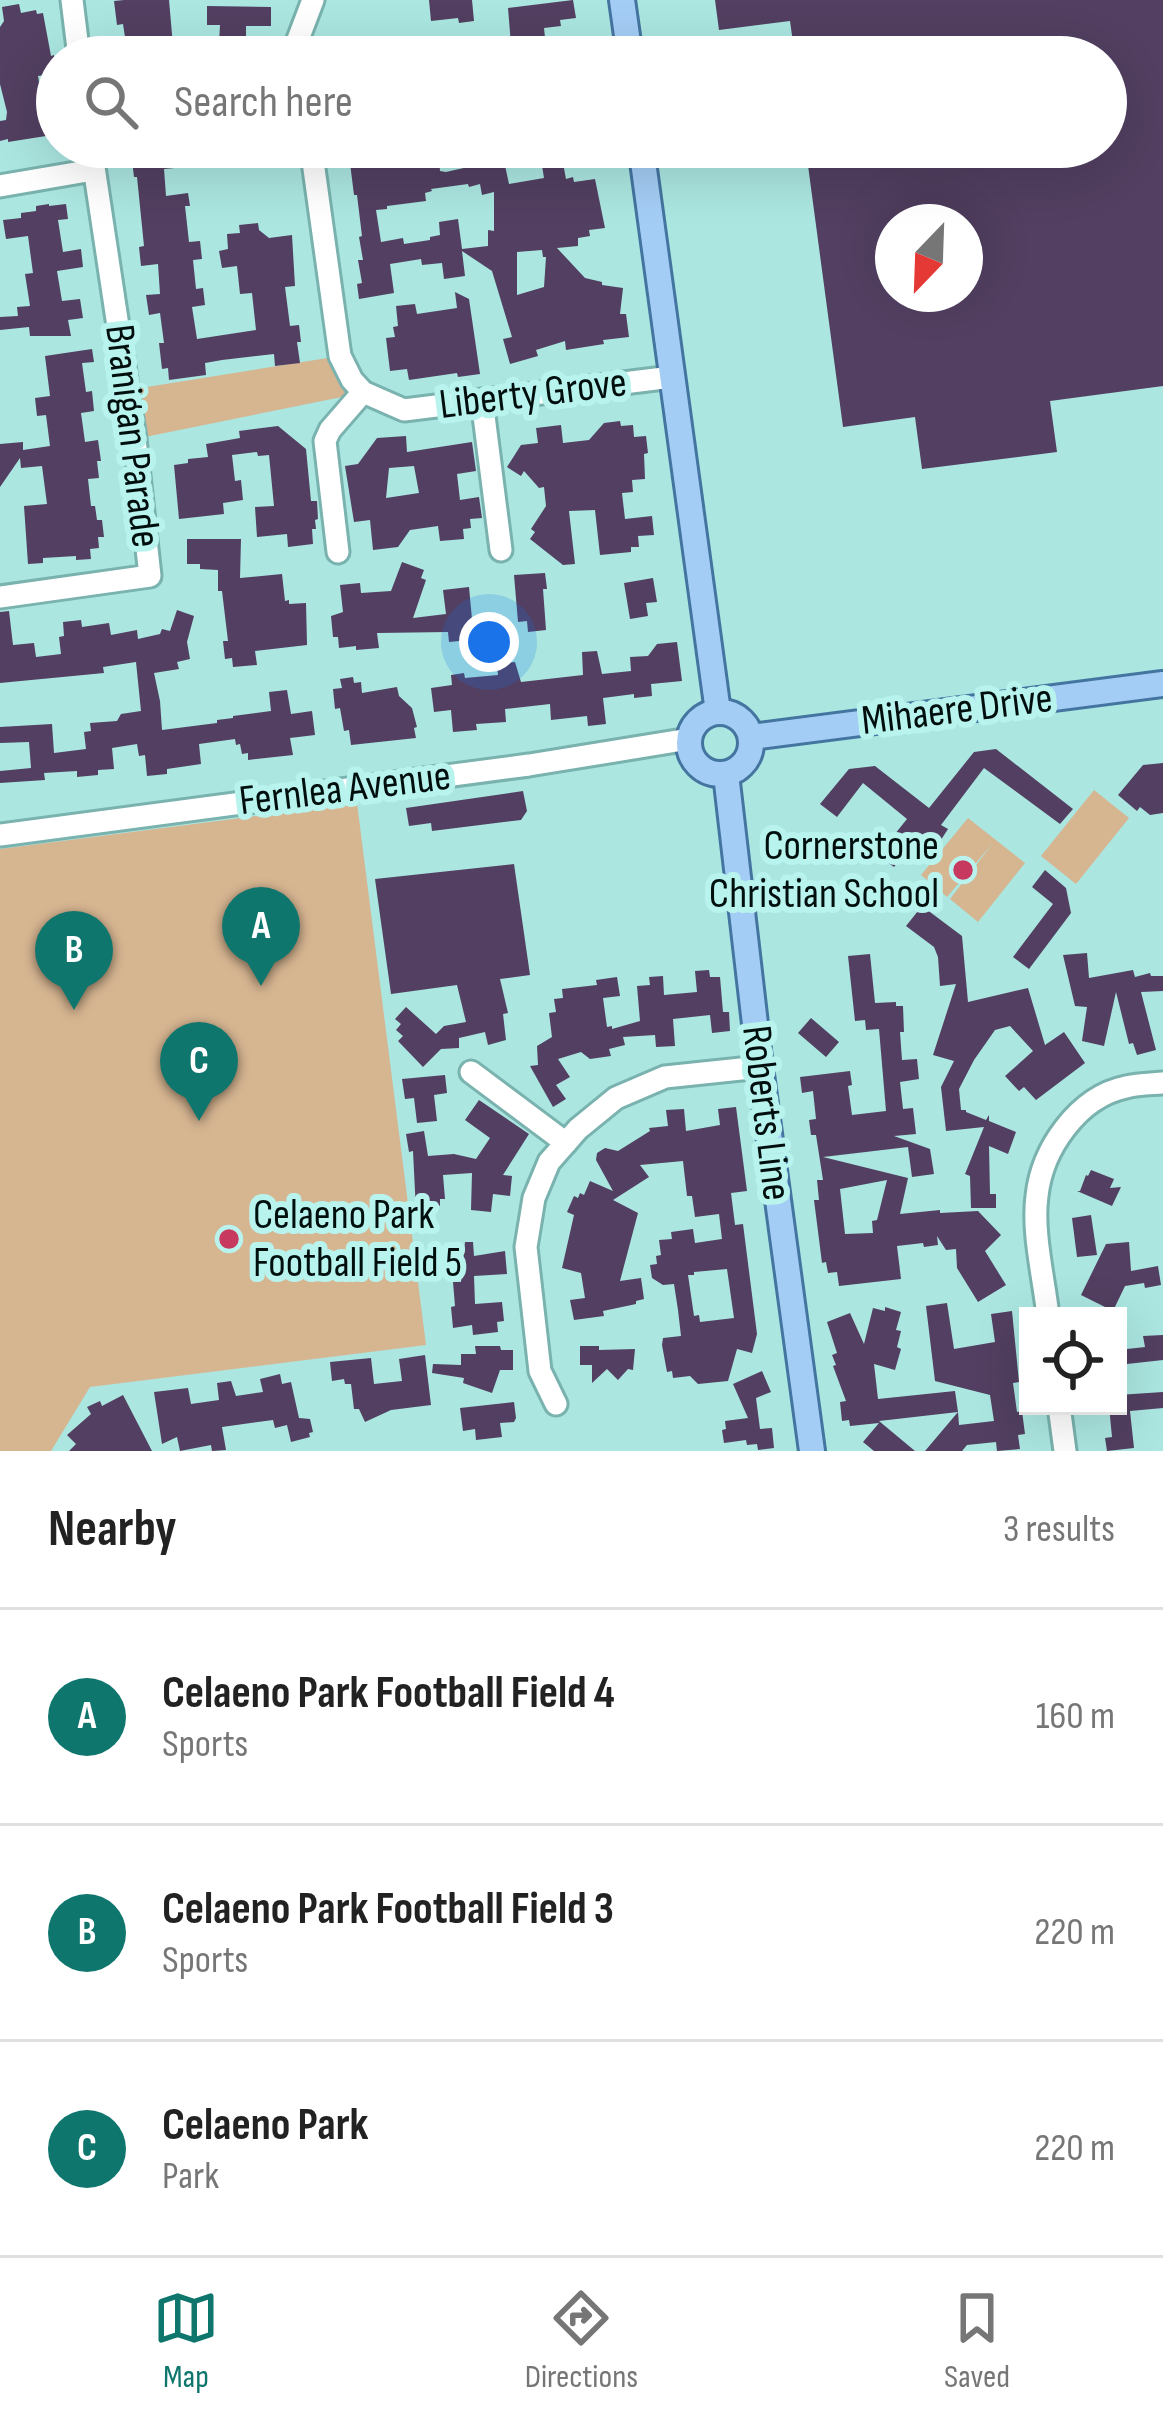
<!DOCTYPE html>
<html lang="en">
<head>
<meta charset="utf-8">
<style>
  body { margin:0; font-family:"Sofia Sans Condensed",sans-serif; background:#f6f6f6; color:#222 }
  .controls { position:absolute; right:36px; bottom:36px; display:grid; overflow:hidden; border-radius:0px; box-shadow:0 12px 48px #0002 }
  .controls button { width:108px; height:108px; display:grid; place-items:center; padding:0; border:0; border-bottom:3px solid #e0e0e0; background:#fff; color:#222; font:60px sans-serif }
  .compass { position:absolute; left:875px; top:204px; width:108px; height:108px; border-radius:50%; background:#fff; box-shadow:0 12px 48px #0002; rotate:203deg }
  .you { position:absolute; left:489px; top:642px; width:42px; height:42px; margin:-30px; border:9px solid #fff; border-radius:50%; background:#1a73e8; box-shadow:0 0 0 18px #1a73e833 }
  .badge { display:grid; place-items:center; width:78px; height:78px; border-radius:50%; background:#0f766e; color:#fff; font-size:39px; font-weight:700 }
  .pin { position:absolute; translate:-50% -99px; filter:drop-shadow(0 3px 6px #0008) }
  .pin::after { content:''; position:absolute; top:63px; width:42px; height:36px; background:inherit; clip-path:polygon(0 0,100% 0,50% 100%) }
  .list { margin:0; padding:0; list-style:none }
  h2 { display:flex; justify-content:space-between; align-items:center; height:156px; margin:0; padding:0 48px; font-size:51px }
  h2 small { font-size:39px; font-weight:400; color:#767676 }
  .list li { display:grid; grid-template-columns:78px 1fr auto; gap:36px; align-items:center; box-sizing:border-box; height:216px; padding:0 48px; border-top:3px solid #e0e0e0 }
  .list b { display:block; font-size:45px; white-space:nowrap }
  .list p { margin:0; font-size:39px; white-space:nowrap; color:#767676 }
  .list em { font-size:39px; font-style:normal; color:#767676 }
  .icon { flex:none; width:66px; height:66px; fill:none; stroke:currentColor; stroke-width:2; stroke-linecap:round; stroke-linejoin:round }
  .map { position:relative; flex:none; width:1163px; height:1451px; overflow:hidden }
  .search { position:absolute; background:#fff; box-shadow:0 12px 48px #0002; left:36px; right:36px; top:36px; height:132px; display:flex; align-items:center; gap:30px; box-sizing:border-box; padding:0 42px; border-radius:66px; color:#767676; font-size:45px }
  .sheet { height:804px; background:#fff }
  nav { display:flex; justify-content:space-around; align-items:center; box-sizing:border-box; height:168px; border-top:3px solid #e0e0e0; background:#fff; font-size:33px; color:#767676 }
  nav a { display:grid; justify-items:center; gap:6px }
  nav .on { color:#0f766e }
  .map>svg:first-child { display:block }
  .green { fill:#d6b591 }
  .building { fill:#523f61; fill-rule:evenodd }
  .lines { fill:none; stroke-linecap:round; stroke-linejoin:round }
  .minor-casing { stroke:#79b2ae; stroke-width:27 }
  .major-casing { stroke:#4475a0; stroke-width:30 }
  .minor { stroke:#fff; stroke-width:21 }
  .major { stroke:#a4cdf5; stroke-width:24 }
  .poi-dot { fill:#c8395f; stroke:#b8f3ee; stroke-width:4.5 }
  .labels { text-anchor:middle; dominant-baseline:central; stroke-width:12; stroke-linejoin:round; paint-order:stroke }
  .street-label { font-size:42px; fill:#000f0e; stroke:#b8f3ee }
  .poi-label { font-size:42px; fill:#000f0e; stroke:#b8f3ee; text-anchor:end }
</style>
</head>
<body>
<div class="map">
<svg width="1163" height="1451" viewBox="0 0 1163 1451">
  <rect width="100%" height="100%" fill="#abe6e1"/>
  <!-- green -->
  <g class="green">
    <polygon points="340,356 357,385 342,397 135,439 128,390"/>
    <polygon points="1094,790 1129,818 1076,884 1041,856"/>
    <polygon points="357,803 426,1345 90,1387 51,1451 0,1451 0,849"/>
    <polygon points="968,818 1025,863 978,922 950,899 993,843 947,897 921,875"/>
  </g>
  <!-- building -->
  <g class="building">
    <polygon points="124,0 169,0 174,57 128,57 123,24 117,25 114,1"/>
    <polygon points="429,0 472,0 474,21 459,23 458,18 431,21"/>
    <polygon points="573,0 576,18 560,20 561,26 544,28 547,57 512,57 508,8"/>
    <path d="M715 0H1163V386L1050 401 1057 452 922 469 915 417 843 427 807 158 777 162 775 147H1106V57H795L790 21 719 30ZM893 222H965V294H893Z"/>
    <polygon points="19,4 21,13 36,10 37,14 43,13 51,56 54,55 57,73 38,76 43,106 50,105 51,120 57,123 57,127 51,139 46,136 8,142 8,139 0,141 0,121 6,120 7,112 0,84 0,27 4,21 2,7"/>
    <polygon points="207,6 271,7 271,26 246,26 246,43 219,43 220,25 207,25"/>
    <polygon points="149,147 186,147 187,154 195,153 196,166 164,169 166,196 188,193 190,206 185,206 189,242 200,241 202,259 193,260 196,289 203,288 205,305 192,307 197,339 256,330 252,293 240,294 237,266 222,268 219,251 228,249 227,234 240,233 239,225 258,223 259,230 269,238 292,235 295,286 285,287 290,326 299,325 301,342 297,342 300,363 275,366 274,354 222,360 205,363 206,375 169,380 168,368 162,369 159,343 164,343 160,313 149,315 146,295 160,294 158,264 141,266 139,247 144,246 137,177 134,177 132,160 150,159"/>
    <path d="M376 147H418L419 161 439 158 440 171 446 172 477 165 476 147H501L509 184 544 178 539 147H560L566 179 573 177 574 182 595 179 605 228 589 230 590 236 578 238V246L557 248 585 278 602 282V285L623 288 620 314H626L629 337 603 340 604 344 566 350 565 341 536 350 538 356 510 364 503 339 512 337 492 271 462 251 465 276 444 279 442 263 422 265 421 259 390 264 394 293 359 299 357 284 362 283 358 260H363L359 237 362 236 357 195H354L350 163 329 165 327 153ZM468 184 469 187 480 184 482 195 494 192V231L488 230V246L462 249 458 219 439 222 440 235 430 237V240L404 244 403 238 381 242 376 210 387 209V206L426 201 425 193 432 191 431 189ZM542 250 543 257H546L544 287 517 295V252Z"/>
    <polygon points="49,204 49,206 66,204 68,219 58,220 63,252 81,249 83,267 57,271 62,301 80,299 83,318 68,320 71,336 30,336 29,327 0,330 0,317 18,316 17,307 30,306 25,274 33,273 28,236 6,239 3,220 21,218 21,213 36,211 36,206"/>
    <polygon points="455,292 469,299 480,374 458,377 457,373 409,380 407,369 390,371 386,338 395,337 393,327 398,326 396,306 415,304 417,314 457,308"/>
    <polygon points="92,349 94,362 82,363 86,392 92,391 94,411 81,413 85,442 98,440 101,461 97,461 99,478 88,479 91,506 95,506 97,520 102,520 104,537 98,537 99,548 90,549 91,559 76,560 76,556 43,558 43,563 28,564 24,506 47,504 42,466 21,468 20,458 0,487 0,444 23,442 23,450 50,446 46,415 37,416 35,398 50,396 45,356"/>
    <polygon points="620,421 621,426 633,425 634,437 646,436 648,453 644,454 645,479 632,480 633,492 622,493 625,519 652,516 654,535 638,536 639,547 631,547 631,552 600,555 595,510 569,511 575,564 563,565 530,539 535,532 531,529 546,506 544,487 539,488 524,471 521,476 507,467 521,445 538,443 536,428 561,425 563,443 589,440 604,423"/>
    <polygon points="278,426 306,449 311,501 317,501 318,519 315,520 316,529 312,529 313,544 288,547 287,534 257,537 255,507 274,506 269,455 258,456 257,452 232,455 235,481 241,480 243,500 223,503 224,514 179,519 174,465 188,463 188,459 208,457 206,444 240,438 239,431"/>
    <path d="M406 436 407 452 472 442 476 471 457 474 460 500 479 497 482 518 470 519 471 528 463 529 464 539 440 541 438 526 410 530 398 547 373 550 370 520 354 522 345 466 358 464 377 438ZM414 466 419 493 386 498 389 468Z"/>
    <polygon points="187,539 241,539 240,578 282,574 285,601 289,600 289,604 306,603 307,645 255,651 257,665 233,667 232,658 225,659 223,641 228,641 222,591 218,591 218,570 200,569 200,564 187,564"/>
    <polygon points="402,562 424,570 421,578 426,580 413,618 446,614 443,590 469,587 472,619 498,616 500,637 449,642 448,632 377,633 379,648 356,650 356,646 339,648 338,637 333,637 331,616 343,612 340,585 360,583 361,593 391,591"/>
    <polygon points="545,573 547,589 543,589 546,630 528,632 527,621 518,622 514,575"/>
    <polygon points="653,578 657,602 646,603 648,616 630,619 624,583"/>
    <polygon points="177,610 194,616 187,642 190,659 177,662 179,669 154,673 160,701 162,730 217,723 217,720 233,718 233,716 271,711 269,692 287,690 291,714 312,711 315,735 290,738 293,755 248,760 248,753 242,754 240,744 236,745 235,739 199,744 201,764 167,769 167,774 147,776 145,755 139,756 137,744 112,748 114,769 98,770 98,775 77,777 77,771 44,773 45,780 0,783 0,771 31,768 29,742 0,743 0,727 52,724 54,753 86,749 84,732 91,731 90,723 117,721 121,714 141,711 136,662 103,667 104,673 0,683 0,612 9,611 13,645 34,643 36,657 61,654 59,637 64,636 63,622 81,620 82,627 109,623 111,635 137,630 138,639 160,634 162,629 170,631"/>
    <polygon points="677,642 682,681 651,684 652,696 634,698 634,694 603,698 606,724 588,726 587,716 551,720 550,704 505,709 506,722 476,724 477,730 453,732 451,710 434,712 431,688 452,685 451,675 464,673 465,678 498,675 497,664 515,662 521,682 583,675 582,652 597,651 602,674 631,671 630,657 648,656 657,644"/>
    <polygon points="353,677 354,683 361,682 362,693 397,687 399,696 412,708 417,727 414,728 416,738 351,745 349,730 344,731 340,708 335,709 333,689 342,688 340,679"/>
    <polygon points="996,749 1073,809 1060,824 984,768 941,825 948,829 935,849 918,837 894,867 878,855 907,819 863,783 837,817 820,804 849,769 875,766 929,808 974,752"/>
    <polygon points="1163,763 1163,813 1150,815 1140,807 1137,811 1118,795 1143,765"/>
    <polygon points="523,791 527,811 521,820 432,831 431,823 409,826 406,808"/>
    <polygon points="514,864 530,975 500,979 508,1013 503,1014 506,1040 488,1045 485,1032 459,1038 459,1048 441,1049 423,1067 398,1041 403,1036 396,1030 401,1024 395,1019 406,1007 436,1034 444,1026 466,1022 457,985 391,994 375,879"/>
    <polygon points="1045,870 1066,888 1071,913 1029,969 1013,957 1053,904 1032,887"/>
    <polygon points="922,906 962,936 968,1002 1028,988 1045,1045 1064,1032 1085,1063 1036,1100 1024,1087 1019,1091 1005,1076 1033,1051 1010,1026 995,1030 974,1060 959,1089 961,1110 966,1110 966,1112 986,1120 989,1115 989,1121 1016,1132 1008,1154 989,1146 990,1194 996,1194 996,1208 971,1208 970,1176 965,1174 984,1127 946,1131 941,1087 954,1061 933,1055 956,984 940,986 938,957 934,947 906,926"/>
    <polygon points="1087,953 1089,978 1133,970 1135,977 1150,973 1151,976 1163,976 1163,991 1141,992 1156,1050 1137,1055 1133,1043 1129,1044 1116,992 1104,1046 1082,1041 1087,1007 1075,1006 1063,955"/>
    <path d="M870 954 875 1003 896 1002V1006H903L904 1032H900L902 1060 917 1059 919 1079 900 1082 903 1109 913 1108 916 1134 894 1136 930 1149 934 1174 912 1177 908 1147 823 1157 908 1178 900 1214 940 1210V1213L978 1211 1001 1235 985 1251 1006 1285 978 1302 957 1268 956 1249 946 1250 937 1236 938 1245 924 1247 923 1243 897 1246 901 1279 839 1286 837 1272 828 1273 826 1262 822 1263 814 1200H819L817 1180H823L816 1135H811L809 1120 816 1119 813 1091 802 1093 800 1077 850 1071 852 1085 848 1086 852 1115 886 1111 879 1029 866 1030 865 1020 855 1021 848 956ZM887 1180 877 1220 872 1221 873 1233 845 1234 840 1189Z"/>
    <polygon points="709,970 710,977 720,977 723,1012 729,1012 730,1031 712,1033 710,1015 673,1019 675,1046 656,1047 655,1035 623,1037 625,1045 609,1049 611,1056 590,1059 581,1052 558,1059 570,1077 556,1085 566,1099 553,1107 530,1066 538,1065 537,1046 552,1037 549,1013 556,1012 554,999 563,998 562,989 597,985 596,980 617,977 620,996 603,998 607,1027 612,1026 612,1029 640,1021 637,986 650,985 649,977 663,976 664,995 697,992 695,971"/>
    <polygon points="811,1018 839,1042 826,1057 798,1033"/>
    <polygon points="445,1075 447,1093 434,1095 437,1121 417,1123 414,1098 405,1099 402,1079"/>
    <polygon points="479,1100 529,1134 503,1175 512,1176 510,1196 493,1194 491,1212 471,1210 472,1173 443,1175 445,1199 440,1199 440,1205 431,1217 423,1217 416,1211 413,1151 409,1152 406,1134 424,1131 428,1156 454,1154 476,1159 490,1138 465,1120"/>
    <path d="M736 1107 747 1191 731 1193 735 1225 743 1224 757 1334 752 1353 737 1349 728 1381 698 1384 690 1376 673 1378 672 1371 667 1372 662 1345 663 1338 681 1336 678 1310 674 1284 663 1285 652 1278 650 1265 657 1264 656 1256 661 1255 659 1240 672 1239 671 1232 693 1229 695 1243 722 1239 719 1214 695 1217 692 1196H687L683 1161 640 1165 649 1177 613 1200 638 1213 620 1281 641 1278 644 1299 636 1301V1304L603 1311 604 1316 574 1320 570 1300 585 1298 581 1273 562 1268 574 1215 567 1212 574 1196 578 1198 580 1193 584 1195 590 1181 613 1191 596 1160 597 1153 605 1148 618 1151 650 1131 649 1128 668 1126 666 1110 684 1109 686 1131 720 1125 718 1109ZM727 1269 734 1318 700 1322 699 1315 694 1316 688 1275H694V1272Z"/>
    <polygon points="1091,1170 1114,1179 1110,1188 1121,1187 1112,1206 1077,1191 1080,1191 1086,1175 1088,1176"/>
    <polygon points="1091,1215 1097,1255 1077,1257 1072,1218"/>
    <polygon points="465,1242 473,1242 474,1256 505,1251 507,1274 474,1276 475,1304 502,1302 504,1321 497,1322 498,1332 473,1335 472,1325 453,1328 451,1307 455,1306 453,1282 461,1282"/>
    <polygon points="1129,1242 1131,1271 1158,1266 1161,1285 1145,1288 1144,1283 1125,1286 1113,1311 1081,1295 1106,1244"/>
    <polygon points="947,1303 954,1349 995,1342 991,1314 1012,1311 1019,1382 1013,1383 1017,1412 1022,1411 1025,1434 1018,1435 1020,1449 997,1451 996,1442 967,1445 962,1451 925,1451 958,1412 959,1425 994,1421 990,1395 935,1381 926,1306"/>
    <polygon points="885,1307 901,1312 896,1330 901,1331 897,1347 901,1349 895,1370 874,1364 878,1399 955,1391 958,1412 879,1421 915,1451 874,1451 863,1442 879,1423 850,1426 849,1420 842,1421 840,1402 846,1401 833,1366 836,1365 832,1355 837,1353 827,1322 850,1313 864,1344 873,1308 885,1311"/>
    <polygon points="1163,1335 1163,1360 1118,1365 1118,1350 1145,1347 1143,1336"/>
    <polygon points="475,1346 500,1346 501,1350 513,1350 513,1370 500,1370 492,1393 463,1383 464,1378 432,1373 433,1364 461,1365 461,1354 476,1354"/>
    <polygon points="580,1346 599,1346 599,1350 635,1349 633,1370 628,1369 618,1380 607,1369 592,1383 592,1365 580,1365"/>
    <polygon points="425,1355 431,1405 391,1410 365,1422 359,1409 354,1409 351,1384 345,1384 344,1379 332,1381 330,1362 371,1358 374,1384 402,1381 399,1359"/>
    <polygon points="762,1371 771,1392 756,1398 760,1429 772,1428 774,1448 758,1450 757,1444 747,1445 746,1440 724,1443 722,1430 726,1429 725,1421 748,1418 733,1384"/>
    <polygon points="280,1374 282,1384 291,1382 299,1418 310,1419 313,1432 309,1433 310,1437 291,1442 287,1425 275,1428 273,1420 222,1427 226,1450 212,1451 211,1445 180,1451 177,1437 162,1444 154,1392 188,1388 191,1404 219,1400 217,1383 231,1381 236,1396 263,1392 260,1379"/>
    <polygon points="1163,1392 1163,1408 1130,1411 1134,1448 1107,1451 1105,1438 1112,1437 1109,1406 1118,1406 1118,1395"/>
    <polygon points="123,1395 152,1451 69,1451 76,1444 67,1435 91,1414 87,1407 100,1401 102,1406"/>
    <polygon points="514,1402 516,1418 514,1422 500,1423 502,1437 476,1440 475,1429 463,1431 460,1408"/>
  </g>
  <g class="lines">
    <defs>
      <g id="minor">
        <polyline points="72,0 79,57"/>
        <polyline points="299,57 297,42 313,0"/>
        <polyline points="311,147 340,356 352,380 363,392 404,410 672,377"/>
        <polyline points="0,186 93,170"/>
        <polyline points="482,400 501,550"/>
        <polyline points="338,552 325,441 330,430 363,392"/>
        <polyline points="0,597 150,576 135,439 91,147"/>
        <polyline points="0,835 529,765 689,739"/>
        <polyline points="471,1072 566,1143"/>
        <path d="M1048 1316C1044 1279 1032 1232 1037 1196 1042 1149 1078 1097 1126 1087 1138 1084 1151 1084 1163 1083"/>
        <polyline points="556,1404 540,1371 526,1247 534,1198 549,1162 578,1129 616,1098 665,1077 760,1067"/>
        <polyline points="1059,1406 1065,1451"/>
      </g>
      <g id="major">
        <polyline points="622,0 630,57"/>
        <polyline points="641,147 718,712"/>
        <circle cx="720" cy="743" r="31"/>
        <polyline points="751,737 1163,684"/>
        <polyline points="726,774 760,1067 812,1451"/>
      </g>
    </defs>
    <!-- minor casing -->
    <use href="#minor" class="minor-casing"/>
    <!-- major casing -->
    <use href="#major" class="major-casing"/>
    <!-- minor -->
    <use href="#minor" class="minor"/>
    <!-- major -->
    <use href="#major" class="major"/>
  </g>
  <!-- markers -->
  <g class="poi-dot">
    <circle cx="963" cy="870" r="12"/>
    <circle cx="229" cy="1239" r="12"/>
  </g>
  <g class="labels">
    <!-- street labels -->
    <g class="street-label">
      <text transform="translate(533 394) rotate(-7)">Liberty Grove</text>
      <text transform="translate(132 436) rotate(83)">Branigan Parade</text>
      <text transform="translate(957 710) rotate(-7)">Mihaere Drive</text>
      <text transform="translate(345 789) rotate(-7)">Fernlea Avenue</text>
      <text transform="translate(766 1113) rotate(83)">Roberts Line</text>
    </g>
    <!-- poi labels -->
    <g class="poi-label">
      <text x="939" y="846">Cornerstone<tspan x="939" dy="48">Christian School</tspan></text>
      <text x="253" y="1215" text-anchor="start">Celaeno Park<tspan x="253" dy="48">Football Field 5</tspan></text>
    </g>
  </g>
</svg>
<div class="controls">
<button><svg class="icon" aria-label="locate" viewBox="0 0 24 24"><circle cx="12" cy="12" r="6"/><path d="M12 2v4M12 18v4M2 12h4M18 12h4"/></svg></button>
</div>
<svg class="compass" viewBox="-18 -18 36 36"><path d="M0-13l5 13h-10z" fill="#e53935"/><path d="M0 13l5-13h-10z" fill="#767676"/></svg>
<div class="you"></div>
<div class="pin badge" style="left:261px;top:986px">A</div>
<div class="pin badge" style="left:74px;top:1010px">B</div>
<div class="pin badge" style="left:199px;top:1121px">C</div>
<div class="search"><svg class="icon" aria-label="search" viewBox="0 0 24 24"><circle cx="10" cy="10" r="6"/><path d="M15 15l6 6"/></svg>Search here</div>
</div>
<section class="sheet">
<h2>Nearby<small>3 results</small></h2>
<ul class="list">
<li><span class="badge">A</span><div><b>Celaeno Park Football Field 4</b><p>Sports</p></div><em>160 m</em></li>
<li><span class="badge">B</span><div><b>Celaeno Park Football Field 3</b><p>Sports</p></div><em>220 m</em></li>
<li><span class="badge">C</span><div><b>Celaeno Park</b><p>Park</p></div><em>220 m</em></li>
</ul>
</section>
<nav>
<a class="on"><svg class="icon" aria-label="map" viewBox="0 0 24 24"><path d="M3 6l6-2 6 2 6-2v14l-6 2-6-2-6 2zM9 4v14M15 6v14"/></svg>Map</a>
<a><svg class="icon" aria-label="directions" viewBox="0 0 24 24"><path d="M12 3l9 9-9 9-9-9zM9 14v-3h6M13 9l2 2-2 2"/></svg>Directions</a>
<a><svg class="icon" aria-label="saved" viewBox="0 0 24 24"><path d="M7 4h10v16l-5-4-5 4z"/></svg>Saved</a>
</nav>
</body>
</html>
